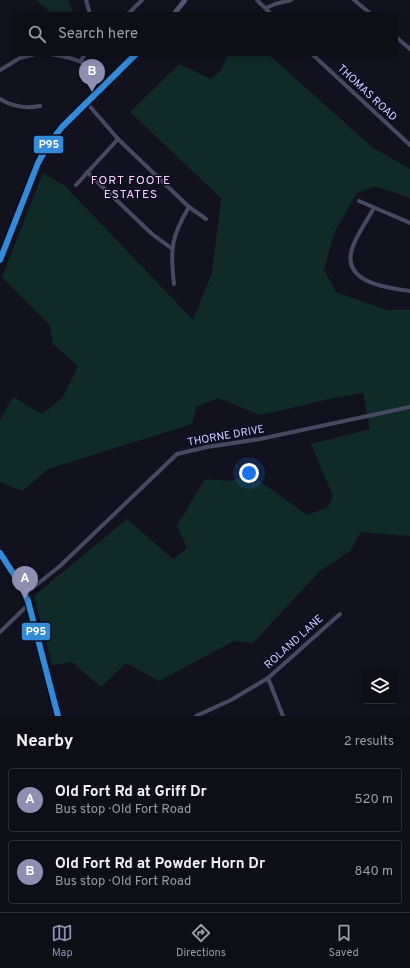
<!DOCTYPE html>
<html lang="en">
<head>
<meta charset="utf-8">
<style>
  body { margin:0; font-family:Overpass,sans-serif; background:#1c1c24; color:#f1f3f6 }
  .controls { position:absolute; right:12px; bottom:12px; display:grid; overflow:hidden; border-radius:4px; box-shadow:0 2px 10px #0003 }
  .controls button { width:36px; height:36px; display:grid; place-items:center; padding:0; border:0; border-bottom:1px solid #2e2e36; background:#0e0e17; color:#f1f3f6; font:20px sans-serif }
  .you { position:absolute; left:249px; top:473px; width:14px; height:14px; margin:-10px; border:3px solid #fff; border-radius:50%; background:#1a73e8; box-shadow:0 0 0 6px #1a73e833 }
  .badge { display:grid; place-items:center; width:26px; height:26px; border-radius:50%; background:#8e8fb1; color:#fff; font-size:13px; font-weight:700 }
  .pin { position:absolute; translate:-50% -33px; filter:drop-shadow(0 1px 2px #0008) }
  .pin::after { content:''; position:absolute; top:21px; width:14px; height:12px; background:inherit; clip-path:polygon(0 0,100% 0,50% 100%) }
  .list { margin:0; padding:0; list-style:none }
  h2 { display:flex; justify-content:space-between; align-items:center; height:52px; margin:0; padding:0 16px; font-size:17px }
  h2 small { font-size:13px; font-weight:400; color:#9b9ca1 }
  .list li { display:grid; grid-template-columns:26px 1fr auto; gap:12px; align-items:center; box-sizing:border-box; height:64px; margin:0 8px 8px; padding:0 8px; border:1px solid #2e2e36; border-radius:4px }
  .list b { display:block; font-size:15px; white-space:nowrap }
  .list p { margin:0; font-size:13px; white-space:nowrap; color:#9b9ca1 }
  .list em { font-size:13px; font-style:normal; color:#9b9ca1 }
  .icon { flex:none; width:22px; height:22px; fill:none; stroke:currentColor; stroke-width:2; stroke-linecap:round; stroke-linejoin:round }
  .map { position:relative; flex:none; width:410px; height:716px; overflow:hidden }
  .search { position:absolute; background:#0e0e17; box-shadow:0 2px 10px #0003; left:12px; right:12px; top:12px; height:44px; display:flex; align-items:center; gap:10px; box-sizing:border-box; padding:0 14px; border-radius:4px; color:#9b9ca1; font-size:15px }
  .sheet { height:196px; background:#0e0e17 }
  nav { display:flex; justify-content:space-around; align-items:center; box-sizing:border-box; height:56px; border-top:1px solid #2e2e36; background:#0e0e17; font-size:11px; color:#9b9ca1 }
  nav a { display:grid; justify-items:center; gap:2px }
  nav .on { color:#8e8fb1 }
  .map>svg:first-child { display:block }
  .green { fill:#102a27 }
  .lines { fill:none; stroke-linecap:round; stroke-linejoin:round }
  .minor { stroke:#464960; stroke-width:4 }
  .major { stroke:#595372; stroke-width:5 }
  .bus-1-casing { stroke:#0d0d24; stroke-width:9 }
  .bus-1 { stroke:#338bd7; stroke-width:6 }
  .labels { text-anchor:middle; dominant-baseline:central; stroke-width:3; stroke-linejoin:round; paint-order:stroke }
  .street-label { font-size:11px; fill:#d0d2ff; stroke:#0d0d24 }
  .neighbourhood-label { font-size:12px; letter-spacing:1px; fill:#ffd2f6; stroke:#0d0d24 }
  .line-badge { stroke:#0d0d24; stroke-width:1.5 }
  .badge-label { font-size:11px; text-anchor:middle; font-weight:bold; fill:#fff }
</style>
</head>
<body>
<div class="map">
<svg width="410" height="716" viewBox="0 0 410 716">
  <rect width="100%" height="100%" fill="#12121f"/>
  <!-- green -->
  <g class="green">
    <polygon points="36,0 68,0 74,14 50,14 47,9"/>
    <polygon points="229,54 268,54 372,147 410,169 410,198 375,186 357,193 334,233 324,270 336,292 387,310 410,310 410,536 361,532 350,551 320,571 253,643 234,641 159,681 126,663 101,687 72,662 52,665 34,596 127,519 173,559 187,549 177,525 205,479 231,481 250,474 307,515 327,508 333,496 311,444 370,429 363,393 339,397 260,415 218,398 196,407 192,424 48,469 22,491 0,482 0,420 13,397 42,414 62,398 78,366 53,344 50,325 2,277 43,173 65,186 193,320 212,273 221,198 130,112 179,64 211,79 220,71"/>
  </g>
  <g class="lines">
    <!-- minor -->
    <g class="minor">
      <polyline points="86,0 90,14"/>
      <polyline points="257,0 271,14"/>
      <polyline points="354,0 371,14"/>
      <polyline points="266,8 275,4 291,0"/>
      <polyline points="128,14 142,0"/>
      <polyline points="396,37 410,49"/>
      <path d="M50 54C77 58 88 62 107 84"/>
      <polyline points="312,54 410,145"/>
      <polyline points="81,61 85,54"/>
      <polyline points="0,70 20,58 35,54"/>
      <path d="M0 99C13 107 25 109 40 106"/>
      <polyline points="87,103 118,139 189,207 206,219"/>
      <polyline points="87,172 152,234 171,248"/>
      <polyline points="76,185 118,139"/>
      <polyline points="359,201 410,223"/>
      <path d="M374 208C367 220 358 233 353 246 339 282 386 288 410 291"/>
      <path d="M174 284C170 249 171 237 189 207"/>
      <polyline points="25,594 60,566 177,454 207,447 260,439 410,407"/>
      <polyline points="0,632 29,604"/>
      <polyline points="268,678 283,716"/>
      <polyline points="196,716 231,700 268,678 340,614"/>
    </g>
    <!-- major -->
    <g class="major">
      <polyline points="174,14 185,0"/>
      <polyline points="0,260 38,163 48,145 62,127 136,54"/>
      <polyline points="0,553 20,584 28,601 58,716"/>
    </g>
    <defs>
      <g id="bus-1">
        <polyline points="0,260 38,163 48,145 62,127 136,54"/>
        <polyline points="0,553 20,584 28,601 58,716"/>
      </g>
    </defs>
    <!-- bus-1 casing -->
    <use href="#bus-1" class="bus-1-casing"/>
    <!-- bus-1 -->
    <use href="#bus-1" class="bus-1"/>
  </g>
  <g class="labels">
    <!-- street labels -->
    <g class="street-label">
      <text transform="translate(367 93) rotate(43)">THOMAS ROAD</text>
      <text transform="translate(226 436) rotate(-10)">THORNE DRIVE</text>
      <text transform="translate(294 642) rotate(-42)">ROLAND LANE</text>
    </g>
    <!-- neighbourhood labels -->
    <g class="neighbourhood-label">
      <text x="131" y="181">FORT FOOTE<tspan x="131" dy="14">ESTATES</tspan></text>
    </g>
  </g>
  <g class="line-badge">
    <rect x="33" y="135" width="31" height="19" rx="4" fill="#338bd7"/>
    <rect x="21" y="622" width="30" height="19" rx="4" fill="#338bd7"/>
  </g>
  <g class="badge-label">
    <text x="49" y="148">P95</text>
    <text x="36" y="635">P95</text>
  </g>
</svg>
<div class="controls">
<button><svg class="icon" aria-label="layers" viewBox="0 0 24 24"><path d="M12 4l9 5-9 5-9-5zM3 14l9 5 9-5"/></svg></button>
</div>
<div class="you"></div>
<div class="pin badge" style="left:25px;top:599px">A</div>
<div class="pin badge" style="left:92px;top:92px">B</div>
<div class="search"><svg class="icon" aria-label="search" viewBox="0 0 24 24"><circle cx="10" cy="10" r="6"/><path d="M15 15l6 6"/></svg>Search here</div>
</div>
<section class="sheet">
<h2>Nearby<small>2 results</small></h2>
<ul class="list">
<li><span class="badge">A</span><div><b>Old Fort Rd at Griff Dr</b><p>Bus stop · Old Fort Road</p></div><em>520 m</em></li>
<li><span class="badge">B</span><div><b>Old Fort Rd at Powder Horn Dr</b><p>Bus stop · Old Fort Road</p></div><em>840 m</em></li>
</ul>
</section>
<nav>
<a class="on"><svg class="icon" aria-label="map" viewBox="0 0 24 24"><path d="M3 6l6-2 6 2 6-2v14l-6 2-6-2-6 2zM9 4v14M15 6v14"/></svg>Map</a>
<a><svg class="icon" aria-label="directions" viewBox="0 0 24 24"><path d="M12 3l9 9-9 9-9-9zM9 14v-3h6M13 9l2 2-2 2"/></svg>Directions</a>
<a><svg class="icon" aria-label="saved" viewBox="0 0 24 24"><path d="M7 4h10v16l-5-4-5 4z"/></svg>Saved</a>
</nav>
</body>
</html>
